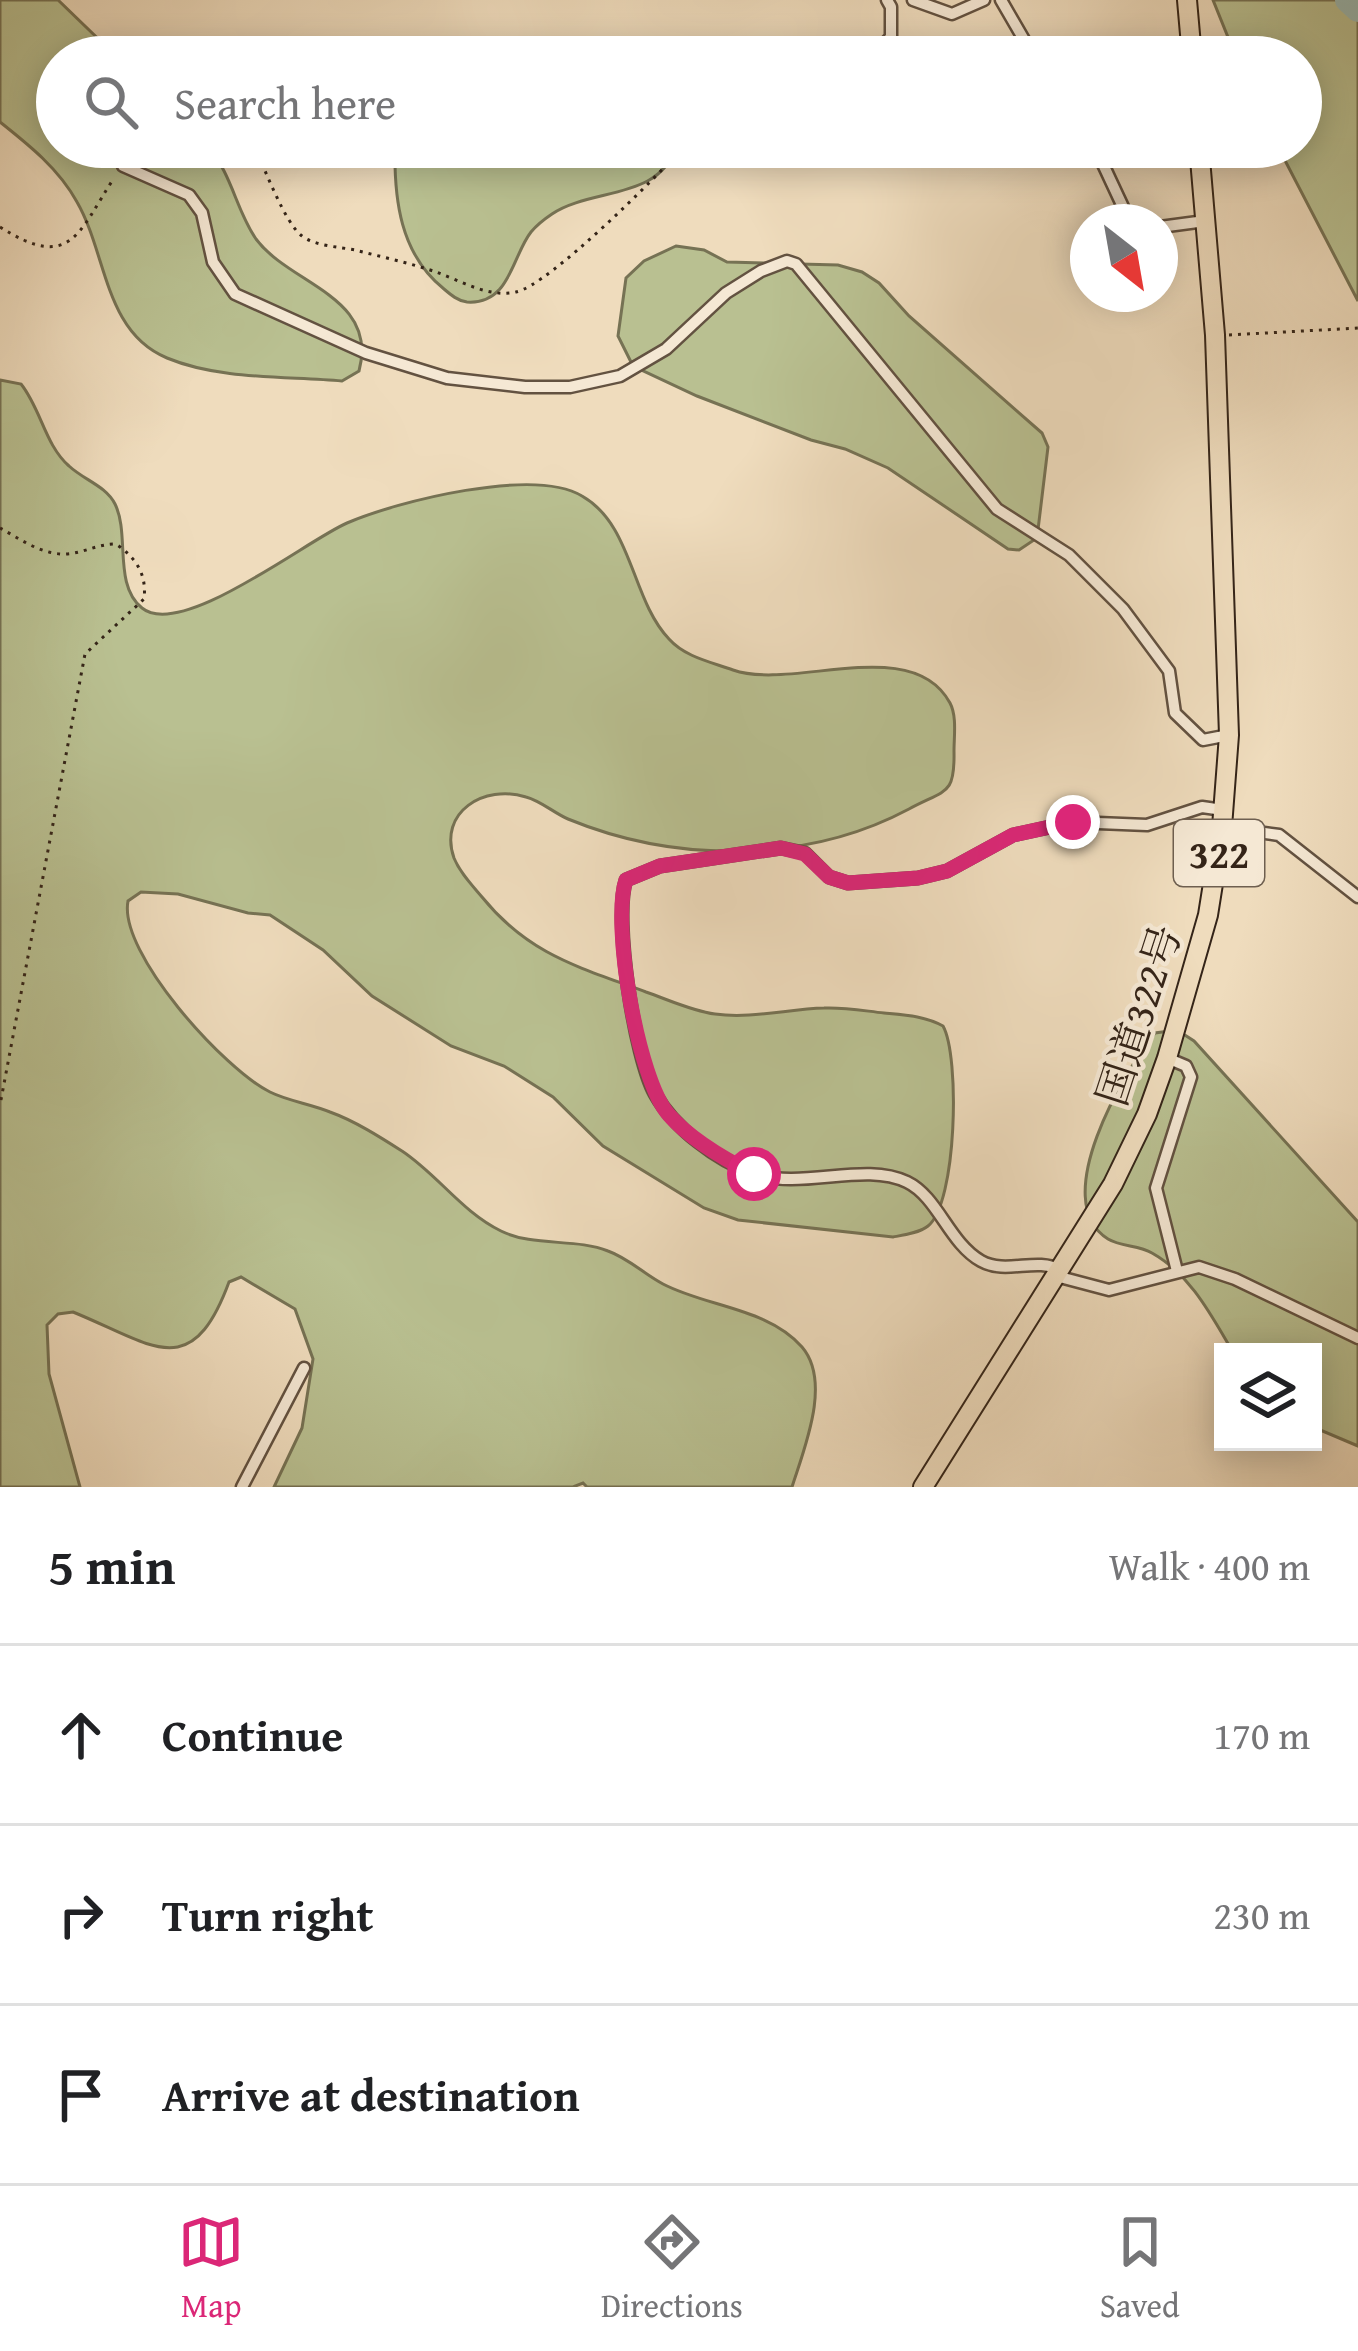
<!DOCTYPE html>
<html lang="en">
<head>
<meta charset="utf-8">
<style>
  body { margin:0; font-family:"Gentium Book Plus","Noto Serif JP",serif; background:#f2f2f2; color:#202124 }
  .controls { position:absolute; right:36px; bottom:36px; display:grid; overflow:hidden; border-radius:0px; box-shadow:0 6px 30px #0003 }
  .controls button { width:108px; height:108px; display:grid; place-items:center; padding:0; border:0; border-bottom:3px solid #e0e0e0; background:#fff; color:#202124; font:60px sans-serif }
  .compass { position:absolute; left:1070px; top:204px; width:108px; height:108px; border-radius:50%; background:#fff; box-shadow:0 6px 30px #0003; rotate:149deg }
  .stop { position:absolute; width:36px; height:36px; margin:-27px; border:9px solid #db2777; border-radius:50%; background:#fff }
  .stop.end { background:#db2777; border-color:#fff; box-shadow:0 3px 12px #0008 }
  .list { margin:0; padding:0; list-style:none }
  h2 { display:flex; justify-content:space-between; align-items:center; height:156px; margin:0; padding:0 48px; font-size:51px }
  h2 small { font-size:39px; font-weight:400; color:#757577 }
  .list li { display:grid; grid-template-columns:78px 1fr auto; gap:36px; align-items:center; box-sizing:border-box; height:180px; padding:0 48px; border-top:3px solid #e0e0e0 }
  .list b { display:block; font-size:45px; white-space:nowrap }
  .list em { font-size:39px; font-style:normal; color:#757577 }
  .icon { flex:none; width:66px; height:66px; fill:none; stroke:currentColor; stroke-width:2; stroke-linecap:round; stroke-linejoin:round }
  .map { position:relative; flex:none; width:1358px; height:1487px; overflow:hidden }
  .search { position:absolute; background:#fff; box-shadow:0 6px 30px #0003; left:36px; right:36px; top:36px; height:132px; display:flex; align-items:center; gap:30px; box-sizing:border-box; padding:0 42px; border-radius:66px; color:#757577; font-size:45px }
  .sheet { height:696px; background:#fff }
  nav { display:flex; justify-content:space-around; align-items:center; box-sizing:border-box; height:168px; border-top:3px solid #e0e0e0; background:#fff; font-size:33px; color:#757577 }
  nav a { display:grid; justify-items:center; gap:6px }
  nav .on { color:#db2777 }
  .map>svg:first-child { display:block }
  .green { fill:#b9c091; stroke:#767254; stroke-width:3 }
  .lines { fill:none; stroke-linecap:round; stroke-linejoin:round }
  .river { stroke:#9abbb5; stroke-width:24 }
  .street-casing { stroke:#635241; stroke-width:15 }
  .highway-casing { stroke:#342418; stroke-width:22 }
  .path { stroke:#342418; stroke-width:3; stroke-dasharray:3 6; stroke-linecap:butt }
  .street { stroke:#f5e8d4; stroke-width:10 }
  .highway { stroke:#efdcbd; stroke-width:18 }
  .route { stroke:#db2777; stroke-width:15 }
  .labels { text-anchor:middle; dominant-baseline:central; stroke-width:9; stroke-linejoin:round; paint-order:stroke }
  .shield { fill:#f5e8d4; stroke:#6e5f50; stroke-width:3 }
  .shield-label { font-size:39px; font-weight:bold; fill:#342418 }
  .street-label { font-size:42px; fill:#342418; stroke:#f5e8d4 }
</style>
</head>
<body>
<div class="map">
<svg width="1358" height="1487" viewBox="0 0 1358 1487">
  <rect width="100%" height="100%" fill="#efdcbd"/>
  <filter id="stains"><feTurbulence type="fractalNoise" baseFrequency=".00167" numOctaves="4"/><feColorMatrix values="0 0 0 0 .2 0 0 0 0 .09 0 0 0 0 .02 0 0 0 .5 -.17"/></filter>
  <radialGradient id="worn" r=".72"><stop offset=".6" stop-color="#630" stop-opacity="0"/><stop offset="1" stop-color="#630" stop-opacity=".3"/></radialGradient>
  <!-- green -->
  <g class="green">
    <path d="M0 0H58L117 57H57V147H208C232 174 236 210 256 239 290 285 379 296 359 371L342 381C286 376 220 380 167 358 104 332 107 254 77 202 59 169 29 145 0 122Z"/>
    <polygon points="1213,0 1358,0 1358,301 1278,147 1301,147 1301,57 1236,57"/>
    <polygon points="605,47 644,57 492,57 549,48"/>
    <path d="M395 147H675C661 200 590 188 552 214 546 218 536 226 531 232 512 256 510 305 467 302 458 301 451 295 444 289 400 254 394 199 395 147Z"/>
    <polygon points="676,246 704,250 727,262 838,265 862,272 879,283 909,316 1042,433 1048,447 1037,538 1019,550 1008,549 888,468 845,449 811,440 697,396 633,366 618,336 626,278 644,261"/>
    <path d="M0 380 21 384C41 409 45 445 69 466 84 480 106 486 115 504 130 534 113 585 142 608 181 640 307 540 347 523 398 501 534 467 582 496 633 525 631 599 669 639 685 657 711 662 733 670 793 691 912 633 950 703 957 716 954 736 954 751 955 796 946 789 909 809 806 864 675 863 568 819 554 813 541 801 526 797 484 784 438 812 454 858 460 873 472 885 482 897 529 955 579 967 646 992 669 1000 692 1011 715 1014 751 1019 788 1009 824 1008 844 1007 865 1011 884 1013 905 1015 925 1016 943 1026 960 1056 957 1203 928 1226 919 1233 904 1235 893 1237L738 1220 704 1208 603 1146 553 1097 504 1066 451 1046 372 996 323 950 270 915 248 913 178 894 141 892 128 901C118 953 225 1070 270 1092 288 1101 311 1104 330 1112 355 1121 380 1137 402 1151 438 1175 462 1212 501 1231 533 1247 576 1238 608 1251 628 1258 644 1274 663 1284 707 1307 768 1308 802 1347 832 1382 804 1449 792 1487H587L583 1483 573 1487H274L302 1428 313 1359 295 1309 241 1277 229 1282C191 1385 152 1344 73 1312L58 1314 47 1325 49 1374 80 1487H0Z"/>
    <path d="M1177 1030 1194 1041 1358 1222V1446L1313 1427V1352H1233C1211 1315 1191 1275 1152 1253 1139 1245 1121 1247 1108 1239 1047 1201 1124 1072 1155 1033Z"/>
  </g>
  <g class="lines">
    <!-- river -->
    <polyline class="river" points="1347,0 1358,10"/>
    <defs>
      <g id="street">
        <polyline points="913,0 952,14 984,0"/>
        <polyline points="1001,0 1034,57"/>
        <polyline points="871,57 891,37 891,7 887,0"/>
        <polyline points="1095,147 1130,222"/>
        <polyline points="123,166 189,195 202,213 213,262 235,294 366,353 447,378 525,387 570,387 620,376 666,349 726,293 761,271 787,261 796,264 997,509 1069,555 1123,609 1169,671 1175,713 1203,740 1229,735"/>
        <polyline points="1160,227 1205,221"/>
        <polyline points="1222,827 1279,835 1358,897"/>
        <polyline points="1167,1058 1186,1066 1191,1077 1156,1188 1177,1271"/>
        <path d="M1060 1270C1036 1257 1006 1275 981 1261 949 1243 938 1197 907 1182 863 1161 802 1191 753 1173 717 1161 674 1128 655 1094 635 1059 613 918 626 880L660 866 781 848 805 853 829 877 848 883 918 878 947 871 1013 835 1073 822 1147 825 1202 807 1223 810"/>
        <polyline points="1056,1276 1109,1290 1199,1267 1235,1279 1358,1338"/>
        <polyline points="242,1487 304,1368"/>
      </g>
      <g id="highway">
        <polyline points="1187,0 1192,57"/>
        <polyline points="923,1487 1113,1184 1147,1114 1167,1058 1208,915 1222,827 1229,735 1215,335 1199,147"/>
      </g>
    </defs>
    <!-- street casing -->
    <use href="#street" class="street-casing"/>
    <!-- highway casing -->
    <use href="#highway" class="highway-casing"/>
    <!-- path -->
    <g class="path">
      <path d="M254 147C266 170 284 222 302 236 315 246 340 247 355 250 382 257 410 263 436 272 461 281 489 298 516 292 549 285 658 176 683 147"/>
      <path d="M0 227C71 272 78 233 114 178"/>
      <polyline points="1229,335 1358,328"/>
      <path d="M0 528C20 539 42 555 66 554 84 553 97 544 116 544 136 558 147 574 144 599L85 654 0 1105"/>
    </g>
    <!-- street -->
    <use href="#street" class="street"/>
    <!-- highway -->
    <use href="#highway" class="highway"/>
  </g>
  <g class="lines">
    <!-- route -->
    <path class="route" d="M754 1174C724 1159 691 1140 669 1115 638 1081 611 923 626 880L660 866 781 848 805 854 829 877 848 883 918 878 947 871 1013 835 1073 822"/>
  </g>
  <g class="labels">
    <!-- shield labels -->
    <rect class="shield" x="1174" y="820" width="90" height="66" rx="9"/>
    <g class="shield-label">
      <text x="1219" y="853">322</text>
    </g>
    <!-- street labels -->
    <g class="street-label">
      <text transform="translate(1138 1015) rotate(-72)">国道322号</text>
    </g>
  </g>
  <rect width="100%" height="100%" filter="url(#stains)"/>
  <rect width="100%" height="100%" fill="url(#worn)"/>
</svg>
<div class="controls">
<button><svg class="icon" aria-label="layers" viewBox="0 0 24 24"><path d="M12 4l9 5-9 5-9-5zM3 14l9 5 9-5"/></svg></button>
</div>
<svg class="compass" viewBox="-18 -18 36 36"><path d="M0-13l5 13h-10z" fill="#e53935"/><path d="M0 13l5-13h-10z" fill="#757577"/></svg>
<div class="stop" style="left:754px;top:1174px"></div>
<div class="stop end" style="left:1073px;top:822px"></div>
<div class="search"><svg class="icon" aria-label="search" viewBox="0 0 24 24"><circle cx="10" cy="10" r="6"/><path d="M15 15l6 6"/></svg>Search here</div>
</div>
<section class="sheet">
<h2>5 min<small>Walk · 400 m</small></h2>
<ul class="list">
<li><svg class="icon" aria-label="ahead" viewBox="0 0 24 24"><path d="M12 20V5M6 11l6-6 6 6"/></svg><div><b>Continue</b></div><em>170 m</em></li>
<li><svg class="icon" aria-label="right" viewBox="0 0 24 24"><path d="M7 20v-9h11M14 6l5 5-5 5"/></svg><div><b>Turn right</b></div><em>230 m</em></li>
<li><svg class="icon" aria-label="arrive" viewBox="0 0 24 24"><path d="M6 21V4h12l-3 4 3 4H6"/></svg><div><b>Arrive at destination</b></div></li>
</ul>
</section>
<nav>
<a class="on"><svg class="icon" aria-label="map" viewBox="0 0 24 24"><path d="M3 6l6-2 6 2 6-2v14l-6 2-6-2-6 2zM9 4v14M15 6v14"/></svg>Map</a>
<a><svg class="icon" aria-label="directions" viewBox="0 0 24 24"><path d="M12 3l9 9-9 9-9-9zM9 14v-3h6M13 9l2 2-2 2"/></svg>Directions</a>
<a><svg class="icon" aria-label="saved" viewBox="0 0 24 24"><path d="M7 4h10v16l-5-4-5 4z"/></svg>Saved</a>
</nav>
</body>
</html>
